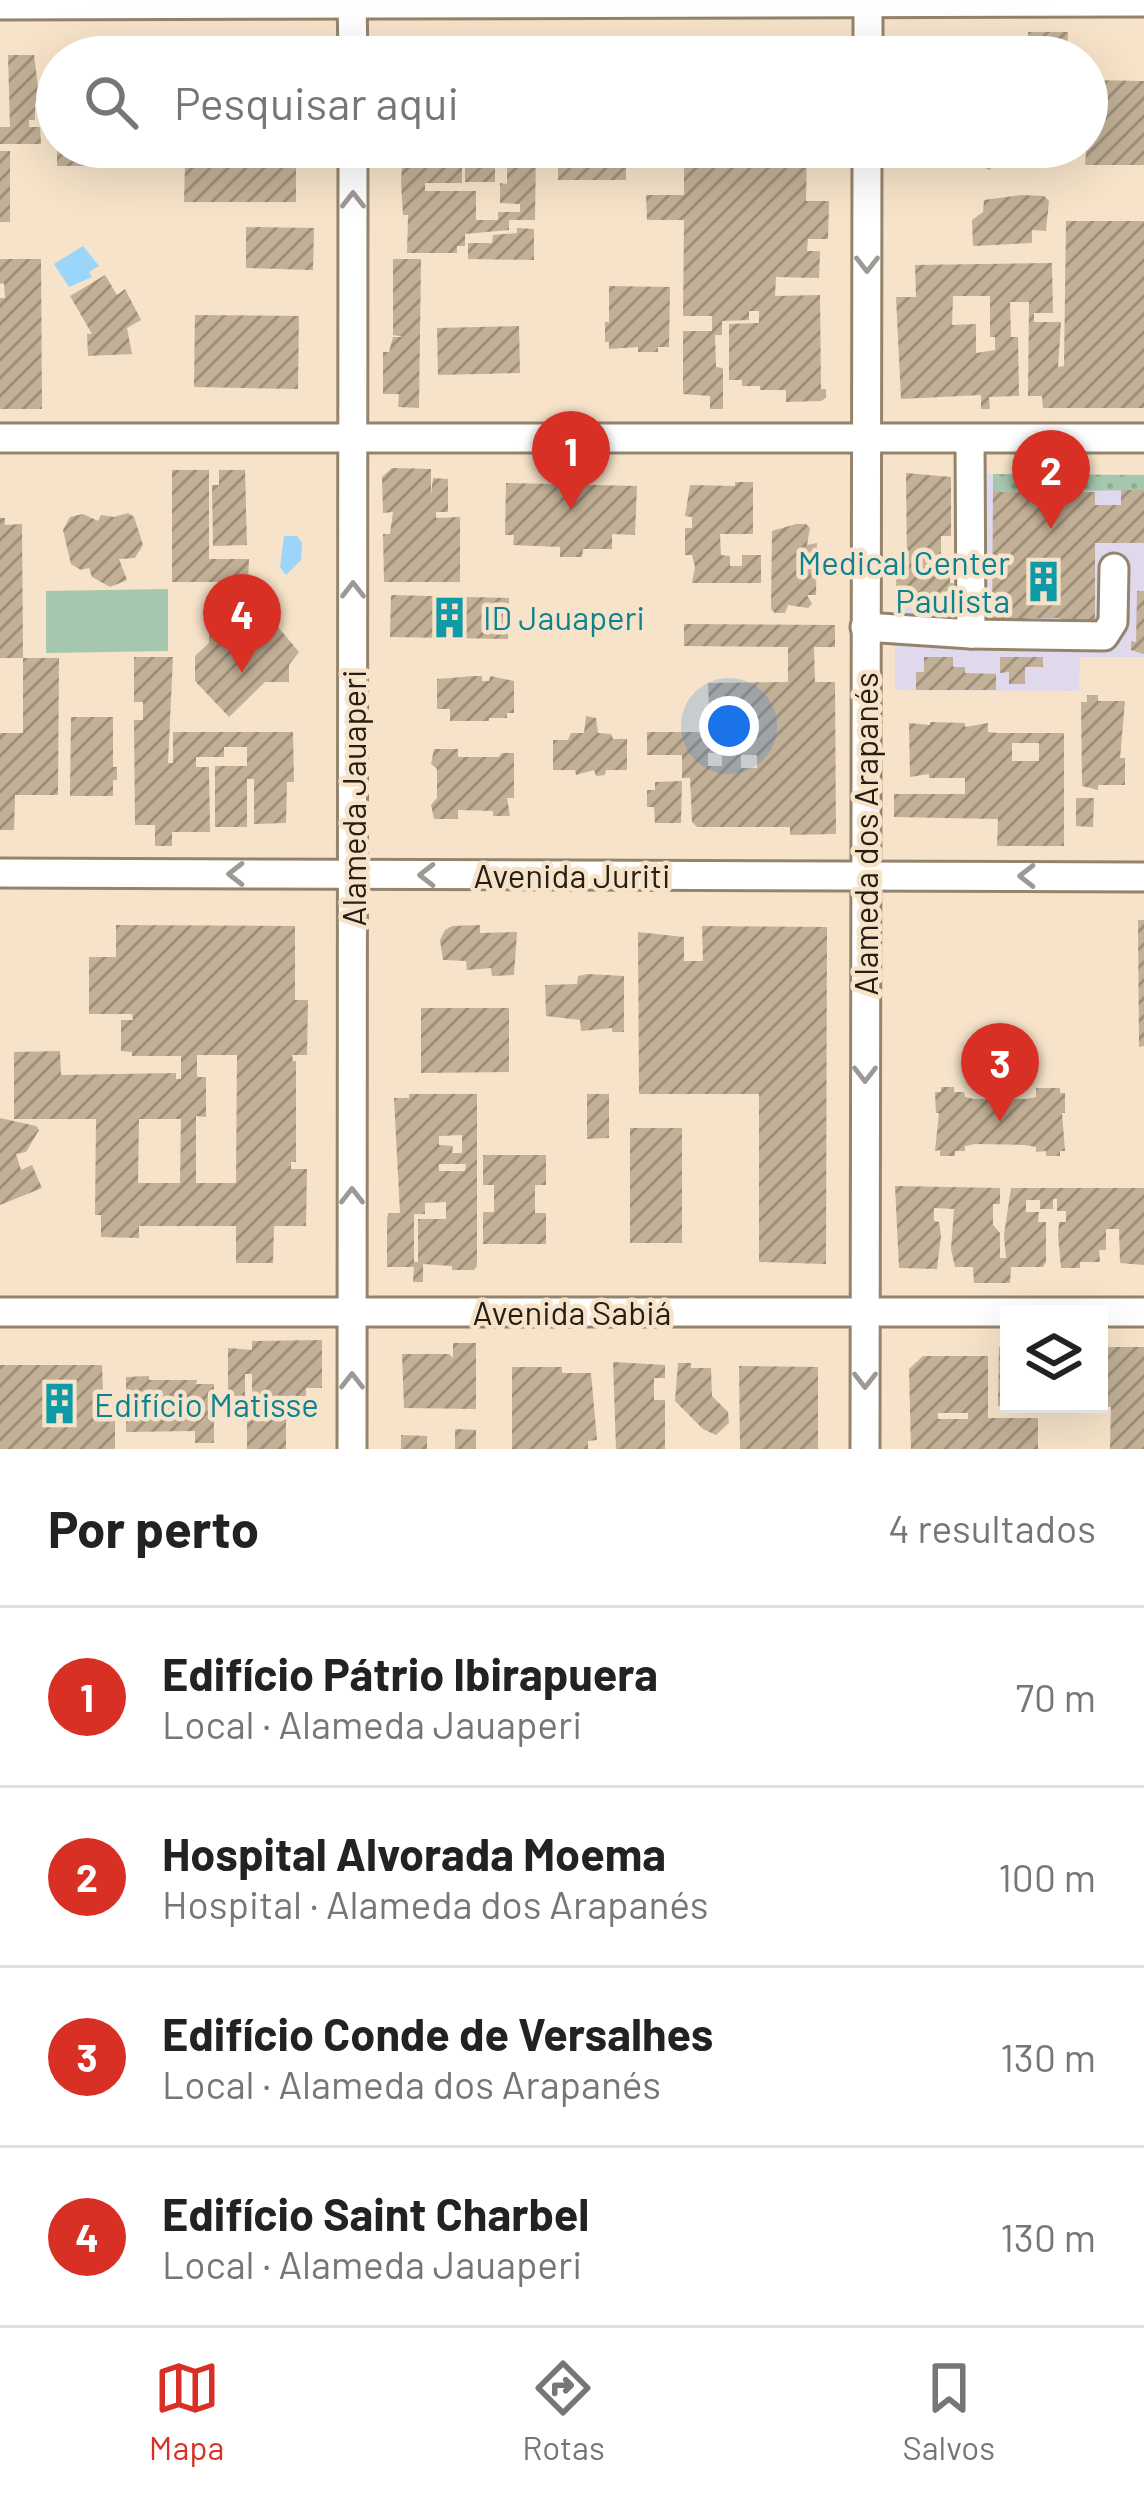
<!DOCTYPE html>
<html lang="pt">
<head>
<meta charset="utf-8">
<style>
  body { margin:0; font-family:Barlow,sans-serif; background:#f6f6f6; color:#222 }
  .controls { position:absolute; right:36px; bottom:36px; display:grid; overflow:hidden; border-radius:0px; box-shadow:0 12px 48px #0002 }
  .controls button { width:108px; height:108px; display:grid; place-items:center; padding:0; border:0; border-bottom:3px solid #e0e0e0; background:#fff; color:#222; font:60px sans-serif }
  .you { position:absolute; left:729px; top:726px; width:42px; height:42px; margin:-30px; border:9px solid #fff; border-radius:50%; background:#1a73e8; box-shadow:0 0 0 18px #1a73e833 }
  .badge { display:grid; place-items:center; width:78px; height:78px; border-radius:50%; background:#d93025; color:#fff; font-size:39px; font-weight:700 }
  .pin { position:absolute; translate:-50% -99px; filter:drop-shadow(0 3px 6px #0008) }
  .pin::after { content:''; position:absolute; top:63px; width:42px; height:36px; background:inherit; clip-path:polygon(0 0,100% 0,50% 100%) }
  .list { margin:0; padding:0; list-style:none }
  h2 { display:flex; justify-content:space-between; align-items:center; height:156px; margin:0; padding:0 48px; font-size:51px }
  h2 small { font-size:39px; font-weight:400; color:#767676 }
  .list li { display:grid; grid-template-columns:78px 1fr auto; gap:36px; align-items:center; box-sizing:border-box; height:180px; padding:0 48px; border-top:3px solid #e0e0e0 }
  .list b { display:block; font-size:45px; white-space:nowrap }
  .list p { margin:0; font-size:39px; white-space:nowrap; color:#767676 }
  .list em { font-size:39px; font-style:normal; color:#767676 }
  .icon { flex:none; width:66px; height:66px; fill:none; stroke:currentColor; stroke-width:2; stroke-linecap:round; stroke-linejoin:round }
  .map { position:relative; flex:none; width:1144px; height:1449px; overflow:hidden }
  .search { position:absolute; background:#fff; box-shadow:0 12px 48px #0002; left:36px; right:36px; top:36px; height:132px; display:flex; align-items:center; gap:30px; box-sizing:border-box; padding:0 42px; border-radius:66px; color:#767676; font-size:45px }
  .sheet { height:876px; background:#fff }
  nav { display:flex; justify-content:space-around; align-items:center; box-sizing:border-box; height:168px; border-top:3px solid #e0e0e0; background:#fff; font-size:33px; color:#767676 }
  nav a { display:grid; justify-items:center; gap:6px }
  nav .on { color:#d93025 }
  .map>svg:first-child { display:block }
  .medical { fill:#e0d8ed }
  .green { fill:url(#green-dots) }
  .pitch { fill:#a5c7ad }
  .water { fill:#9bd5fa }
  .building { fill:url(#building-hatch); fill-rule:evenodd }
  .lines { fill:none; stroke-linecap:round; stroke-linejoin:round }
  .minor-casing { stroke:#95846c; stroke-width:33 }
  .minor { stroke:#fff; stroke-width:27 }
  .oneway { stroke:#9d9a96 }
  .labels { text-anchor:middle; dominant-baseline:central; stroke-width:9; stroke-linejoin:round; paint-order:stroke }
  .culture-label { font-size:33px; fill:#0d838f; stroke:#f6e3c9; text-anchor:start }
  .street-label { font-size:33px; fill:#251e15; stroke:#f6e3c9 }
</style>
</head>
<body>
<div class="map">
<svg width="1144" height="1449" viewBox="0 0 1144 1449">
  <defs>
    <pattern id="green-dots" width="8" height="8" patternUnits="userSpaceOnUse" patternTransform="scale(3)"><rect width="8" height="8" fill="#a5c7ad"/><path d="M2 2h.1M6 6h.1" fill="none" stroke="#8eaa94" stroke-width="1.8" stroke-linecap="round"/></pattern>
    <pattern id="building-hatch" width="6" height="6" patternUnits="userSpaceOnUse" patternTransform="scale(3)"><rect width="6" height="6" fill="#c2b097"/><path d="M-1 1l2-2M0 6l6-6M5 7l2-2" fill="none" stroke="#9d8f7a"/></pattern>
  </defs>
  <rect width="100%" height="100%" fill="#f6e3c9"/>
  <!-- medical -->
  <polygon class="medical" points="958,474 1144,475 1144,657 1080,657 1079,691 895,690 895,596 957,595"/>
  <!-- green -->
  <polygon class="green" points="993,474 1144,475 1144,490 993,492"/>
  <!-- pitch -->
  <polygon class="pitch" points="168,589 168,651 46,653 46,591"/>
  <!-- water -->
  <g class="water">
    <polygon points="83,246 99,266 89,272 92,277 69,287 54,264"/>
    <polygon points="284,536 297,536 302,543 301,560 286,575 280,567"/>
  </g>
  <!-- building -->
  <g class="building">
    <polygon points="1028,32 1068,32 1067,53 1063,57 1031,57"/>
    <polygon points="421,43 456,43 455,57 397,57 397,50 421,50"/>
    <polygon points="749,44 774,45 774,57 688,57 691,50 749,50"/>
    <polygon points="780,44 835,46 835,57 780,57"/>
    <rect x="459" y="50" width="31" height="7"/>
    <polygon points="8,55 34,55 40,103 35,102 35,120 29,120 29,127 40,127 41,144 0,144 0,127 10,127"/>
    <polygon points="1087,80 1144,81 1144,165 1085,165 1087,137 1094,137 1094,108 1087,108"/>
    <rect x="57" y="147" width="78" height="19"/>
    <polygon points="403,147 456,151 457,167 462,167 462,183 425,183 425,191 476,191 476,220 498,220 498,212 520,212 520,204 500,203 500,183 507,184 507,147 536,147 535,220 509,220 509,230 465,234 465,246 457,246 457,253 407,253 408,215 403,215 401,183"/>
    <rect x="558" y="147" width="68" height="33"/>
    <polygon points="651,147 807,147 806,201 829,201 828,239 808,239 807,251 820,251 819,278 776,277 775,296 820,295 821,389 826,389 826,397 821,401 786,402 786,390 760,390 760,386 742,386 742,380 729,380 729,324 759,323 759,311 749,311 749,320 722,321 722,335 715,335 716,367 723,368 723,409 710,409 710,396 683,394 683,331 712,331 712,316 683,316 684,220 647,220 646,195 684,195 684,158 651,157"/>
    <polygon points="953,147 1001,147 1000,157 996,157 990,170 977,165 978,158 954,158"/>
    <polygon points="468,149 497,149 497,158 467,158"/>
    <rect x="0" y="151" width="10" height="71"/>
    <polygon points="185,164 296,164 296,202 184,202"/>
    <rect x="465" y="164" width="30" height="18"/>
    <polygon points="1021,195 1044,196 1049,201 1046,231 1032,230 1032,243 973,246 972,220 983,212 984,200"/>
    <path d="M1066 221H1144V408H1043L1042 396H1028L1029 302H1010L1011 337H1018L1019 396 989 397 990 409H981V395L901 399 896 297H916L915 265 1052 263 1053 313H1034V322H1061L1058 367 1064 366ZM953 296H990V337H995V350L976 353V324L952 325Z"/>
    <polygon points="246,227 314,228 313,270 246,268"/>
    <polygon points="517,228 534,229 534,260 468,259 468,243 492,243 493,235 517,233"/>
    <polygon points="0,259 41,259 42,409 0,409 0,298 5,298 4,283 0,284"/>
    <polygon points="393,259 421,259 419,408 398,407 399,394 383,394 383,352 389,352 393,337 404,337 393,335"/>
    <polygon points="105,275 117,295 125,289 141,320 127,328 132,354 88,356 87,334 92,334 70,296"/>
    <polygon points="609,286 670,287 669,347 658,347 658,352 638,352 638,347 609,349 609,342 605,342 605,322 609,322"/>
    <polygon points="195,315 299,316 298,389 194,387"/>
    <polygon points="519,326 520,373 438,375 437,328"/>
    <polygon points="392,468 431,469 431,495 433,478 448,479 448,512 436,512 436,518 460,517 460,582 384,582 383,534 390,534 393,512 383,513 382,477"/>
    <polygon points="172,470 209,470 209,559 249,559 248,582 172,582"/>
    <polygon points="219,470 245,470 247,545 213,546 212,485 219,485"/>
    <polygon points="906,473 951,477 951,536 941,536 941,569 950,569 950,583 958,584 957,596 895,596 898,564 907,564"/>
    <polygon points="735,482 753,482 753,534 720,534 721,555 730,556 730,566 742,566 742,555 761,555 761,583 692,583 695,567 692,555 685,555 685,528 692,528 692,517 685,516 690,485 735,486"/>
    <polygon points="506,483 637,486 635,535 612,534 612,549 583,549 582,557 560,557 560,547 513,545 514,535 505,535"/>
    <polygon points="1121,490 1144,490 1144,543 1095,543 1095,625 1060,624 1060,618 1028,618 1028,624 992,624 993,492 1095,492 1095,505 1121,505"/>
    <polygon points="128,513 134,517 143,545 135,558 119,559 127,580 110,587 92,577 89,568 81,570 71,564 63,530 70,517 83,514 98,521 101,515 114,517"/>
    <polygon points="0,518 5,518 5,525 22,524 23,658 59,658 58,795 15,795 14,830 0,830 0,733 23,733 23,658 0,658"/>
    <polygon points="796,524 806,524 810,528 807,545 817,543 816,595 807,595 812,604 808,608 788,605 785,613 775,613 771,609 772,531"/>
    <polygon points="1137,591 1144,591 1144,654 1131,650 1131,641 1136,642"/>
    <polygon points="391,595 509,598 508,639 390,637"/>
    <polygon points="215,621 273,621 299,652 289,665 289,682 265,682 229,717 195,681 195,656 209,643 210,624"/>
    <path d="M684 624 835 625V647H814L815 682H835L836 834 790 835V827H697L692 822 690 778H682V755H647V732H710L708 683 788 682V647L684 646ZM708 753H722V766H708ZM741 755H757V768H741Z"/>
    <polygon points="134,657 173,657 168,763 173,763 173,732 293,732 294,782 287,782 286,823 254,824 254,779 247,779 247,827 215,827 215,766 247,766 247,747 224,747 224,757 196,757 196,767 209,767 210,832 172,832 172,846 155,846 155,825 135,825 134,720 143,720 143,702 134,702"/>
    <polygon points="924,657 953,657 953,667 965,667 965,673 996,674 996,690 916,690 916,672 924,672"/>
    <polygon points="1000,657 1043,657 1043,667 1025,667 1025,684 1009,684 1009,672 1000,673"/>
    <polygon points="475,676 482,676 482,681 489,681 490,676 514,681 514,713 507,713 507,718 489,718 489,721 450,721 450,709 437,709 437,679"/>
    <polygon points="1087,695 1098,695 1098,701 1125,701 1120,758 1125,758 1125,785 1098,785 1098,790 1082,786 1081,702 1087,702"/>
    <polygon points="586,716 596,718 598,733 611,734 613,739 627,739 627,770 606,770 605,775 596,776 594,770 576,775 575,770 553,770 553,740 568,740 571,733 584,733"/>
    <polygon points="71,717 113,717 113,767 117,767 117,780 113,780 113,796 70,796"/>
    <path d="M930 722 965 723V727L988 723V732L997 733H1064V846H997L998 819 894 817V794H965V778H929V774L910 777 909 723 930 725ZM1012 743H1039V761H1012Z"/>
    <polygon points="434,749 458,749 458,757 499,757 502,753 514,753 514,798 507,798 510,816 493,816 493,811 458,810 458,819 434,819 431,805 437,798 437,769 431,764"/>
    <polygon points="682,781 681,823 655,823 654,807 647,807 647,790 655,790 655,782"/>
    <polygon points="1076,798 1094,798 1093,827 1076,826"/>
    <polygon points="1138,920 1144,920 1144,1046 1139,1047"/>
    <path d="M116 925 295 926V1000H308L307 1055H292L293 1061H296V1162H291V1169H307L306 1226H274L273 1263H236V1226H139V1238L101 1237V1215H95L96 1119H14V1052L60 1051 61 1075 176 1073V1079H181V1056H132V1052L121 1051V1020H133L132 1014H89V957H116ZM197 1055H237L236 1183H196V1116L206 1117V1077H197ZM139 1119H181L180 1183H138Z"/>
    <polygon points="480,925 480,933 517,932 514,975 492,976 491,968 467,970 466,961 443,960 440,940 445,930 452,926"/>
    <polygon points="702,926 827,927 826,1264 759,1262 759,1094 639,1094 638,932 684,937 684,961 703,961"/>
    <polygon points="588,974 624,976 624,1032 612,1032 612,1028 581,1031 580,1020 546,1016 545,985 577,984 578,976"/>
    <polygon points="421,1008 509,1008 509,1072 421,1073"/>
    <polygon points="941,1087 954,1087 954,1092 964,1092 965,1097 974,1099 1026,1099 1036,1097 1036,1088 1060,1088 1060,1093 1065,1093 1065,1113 1062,1113 1065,1151 1060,1151 1060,1156 1046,1156 1046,1151 1036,1152 1036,1147 1025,1145 975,1144 965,1146 965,1151 955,1151 955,1156 940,1156 940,1150 935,1151 939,1113 936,1113 935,1092 941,1092"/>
    <path d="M409 1094H477V1266L474 1270H452V1266L423 1264V1282H413L414 1267H387V1218L389 1213H400L394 1098H409ZM462 1135V1153H452L453 1146 439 1145V1136ZM439 1164H466L465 1171H439ZM446 1202V1219H418V1262H414V1214H425V1203Z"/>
    <polygon points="587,1094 609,1094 609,1138 587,1139"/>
    <polygon points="0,1118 36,1126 39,1130 26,1152 16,1154 21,1170 32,1165 42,1188 0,1205"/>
    <rect x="630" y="1128" width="52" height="115"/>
    <polygon points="483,1155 546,1155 546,1185 535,1185 535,1213 546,1213 546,1244 483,1244 483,1212 494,1212 494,1185 483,1185"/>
    <polygon points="895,1186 1000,1188 1000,1204 993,1204 993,1225 1000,1233 1000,1258 1006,1258 1004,1235 1011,1188 1144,1188 1144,1265 1120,1263 1119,1229 1106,1229 1106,1250 1099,1250 1100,1262 1080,1262 1080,1268 1061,1268 1058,1235 1059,1222 1066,1222 1066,1211 1057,1211 1057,1199 1053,1199 1053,1209 1040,1209 1040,1200 1026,1200 1026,1212 1039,1212 1038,1222 1046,1222 1046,1262 1043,1267 1011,1267 1010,1283 974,1283 973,1267 955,1267 951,1249 954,1209 934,1208 934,1221 939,1222 941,1235 937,1269 899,1268"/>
    <polygon points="322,1340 322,1388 306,1388 306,1396 252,1396 252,1374 245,1374 245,1396 228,1396 228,1348 252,1350 252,1341"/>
    <polygon points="453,1343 476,1343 476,1409 404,1408 402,1354 449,1354 453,1358"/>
    <polygon points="999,1347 1009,1347 1009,1406 998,1406"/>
    <polygon points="1099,1347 1144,1347 1144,1449 1110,1449 1111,1407 1099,1407"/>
    <path d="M923 1356H988V1418H1038V1449H911L909 1369ZM938 1413H968V1419H938Z"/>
    <polygon points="613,1362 665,1365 665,1378 654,1378 654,1400 665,1400 665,1449 616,1449"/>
    <polygon points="678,1363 691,1363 691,1368 711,1368 712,1396 728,1412 729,1423 716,1435 703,1429 675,1401"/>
    <polygon points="0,1365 102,1365 104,1416 115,1416 115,1449 0,1449"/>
    <polygon points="739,1366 818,1367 818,1449 740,1449"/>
    <polygon points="512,1367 562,1367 562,1373 591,1373 597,1440 588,1441 588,1449 512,1449"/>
    <polygon points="149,1376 149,1380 197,1380 196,1384 214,1384 214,1443 195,1443 195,1431 126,1432 126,1377"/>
    <polygon points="254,1410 286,1411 286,1449 247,1449 247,1412"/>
    <polygon points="455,1429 476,1430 476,1449 455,1449"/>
    <polygon points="401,1435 427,1436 427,1449 401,1449"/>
  </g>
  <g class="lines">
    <defs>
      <g id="minor">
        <polyline points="352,0 353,57"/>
        <polyline points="0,5 1144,2"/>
        <polyline points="868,57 868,0"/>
        <polyline points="0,438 1144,438"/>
        <polyline points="865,627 971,634 970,439"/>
        <polyline points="971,634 1104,636 1113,622 1114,568"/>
        <polyline points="0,873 1144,877"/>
        <polyline points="0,1312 1144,1312"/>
        <polyline points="352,1449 353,147"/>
        <polyline points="865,1449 867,147"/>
      </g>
    </defs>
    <!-- minor casing -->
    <use href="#minor" class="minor-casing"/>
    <!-- minor -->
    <use href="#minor" class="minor"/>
  </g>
  <!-- one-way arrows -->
  <defs><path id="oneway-chevron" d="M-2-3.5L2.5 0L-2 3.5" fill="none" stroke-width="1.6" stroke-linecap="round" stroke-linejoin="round" transform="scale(3)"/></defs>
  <g class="oneway">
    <use href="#oneway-chevron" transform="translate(353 200) rotate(-90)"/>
    <use href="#oneway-chevron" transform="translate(867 264) rotate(90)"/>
    <use href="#oneway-chevron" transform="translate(353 590) rotate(-90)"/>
    <use href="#oneway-chevron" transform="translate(236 874) rotate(-180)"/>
    <use href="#oneway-chevron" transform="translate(427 875) rotate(-180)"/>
    <use href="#oneway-chevron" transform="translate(1027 876) rotate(-180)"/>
    <use href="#oneway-chevron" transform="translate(865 1074) rotate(90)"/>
    <use href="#oneway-chevron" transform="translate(352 1196) rotate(-90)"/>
    <use href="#oneway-chevron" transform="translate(865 1380) rotate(90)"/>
    <use href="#oneway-chevron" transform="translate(352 1381) rotate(-90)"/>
  </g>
  <!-- icons -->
  <defs>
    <symbol id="building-bare" viewBox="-9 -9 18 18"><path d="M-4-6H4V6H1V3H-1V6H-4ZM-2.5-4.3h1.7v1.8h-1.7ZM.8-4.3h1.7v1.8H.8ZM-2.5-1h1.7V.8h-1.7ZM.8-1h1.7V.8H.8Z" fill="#0f9aa8" stroke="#f6e3c9" stroke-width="2.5" paint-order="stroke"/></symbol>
  </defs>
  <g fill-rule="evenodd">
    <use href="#building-bare" x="1014" y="552" width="59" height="59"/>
    <use href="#building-bare" x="420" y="588" width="59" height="59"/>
    <use href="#building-bare" x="30" y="1374" width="59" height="59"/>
  </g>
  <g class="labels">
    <!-- culture labels -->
    <g class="culture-label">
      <text x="1010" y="562" text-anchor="end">Medical Center<tspan x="1010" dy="38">Paulista</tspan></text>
      <text x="483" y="617">ID Jauaperi</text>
      <text x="94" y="1404">Edifício Matisse</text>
    </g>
    <!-- street labels -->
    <g class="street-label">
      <text transform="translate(353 798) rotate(-90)">Alameda Jauaperi</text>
      <text transform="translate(865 834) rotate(-90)">Alameda dos Arapanés</text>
      <text x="572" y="875">Avenida Juriti</text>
      <text x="572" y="1312">Avenida Sabiá</text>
    </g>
  </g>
</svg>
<div class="controls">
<button><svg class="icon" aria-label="layers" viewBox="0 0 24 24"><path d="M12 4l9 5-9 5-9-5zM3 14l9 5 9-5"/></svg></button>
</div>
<div class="you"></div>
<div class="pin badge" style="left:571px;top:510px">1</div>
<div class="pin badge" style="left:1051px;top:529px">2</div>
<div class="pin badge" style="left:1000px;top:1122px">3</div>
<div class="pin badge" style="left:242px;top:673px">4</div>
<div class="search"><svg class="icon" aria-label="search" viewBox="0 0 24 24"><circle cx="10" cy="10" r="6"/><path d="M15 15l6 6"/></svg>Pesquisar aqui</div>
</div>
<section class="sheet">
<h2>Por perto<small>4 resultados</small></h2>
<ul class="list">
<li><span class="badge">1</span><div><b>Edifício Pátrio Ibirapuera</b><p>Local · Alameda Jauaperi</p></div><em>70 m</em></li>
<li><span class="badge">2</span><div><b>Hospital Alvorada Moema</b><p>Hospital · Alameda dos Arapanés</p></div><em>100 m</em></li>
<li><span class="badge">3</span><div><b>Edifício Conde de Versalhes</b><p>Local · Alameda dos Arapanés</p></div><em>130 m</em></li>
<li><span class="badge">4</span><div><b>Edifício Saint Charbel</b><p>Local · Alameda Jauaperi</p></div><em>130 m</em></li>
</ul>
</section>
<nav>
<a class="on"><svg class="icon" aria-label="map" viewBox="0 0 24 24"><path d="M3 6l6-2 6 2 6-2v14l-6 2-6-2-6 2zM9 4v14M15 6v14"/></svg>Mapa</a>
<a><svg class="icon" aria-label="directions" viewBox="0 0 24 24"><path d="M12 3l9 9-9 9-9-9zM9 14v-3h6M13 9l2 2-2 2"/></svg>Rotas</a>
<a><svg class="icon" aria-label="saved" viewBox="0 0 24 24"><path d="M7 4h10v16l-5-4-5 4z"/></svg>Salvos</a>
</nav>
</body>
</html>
